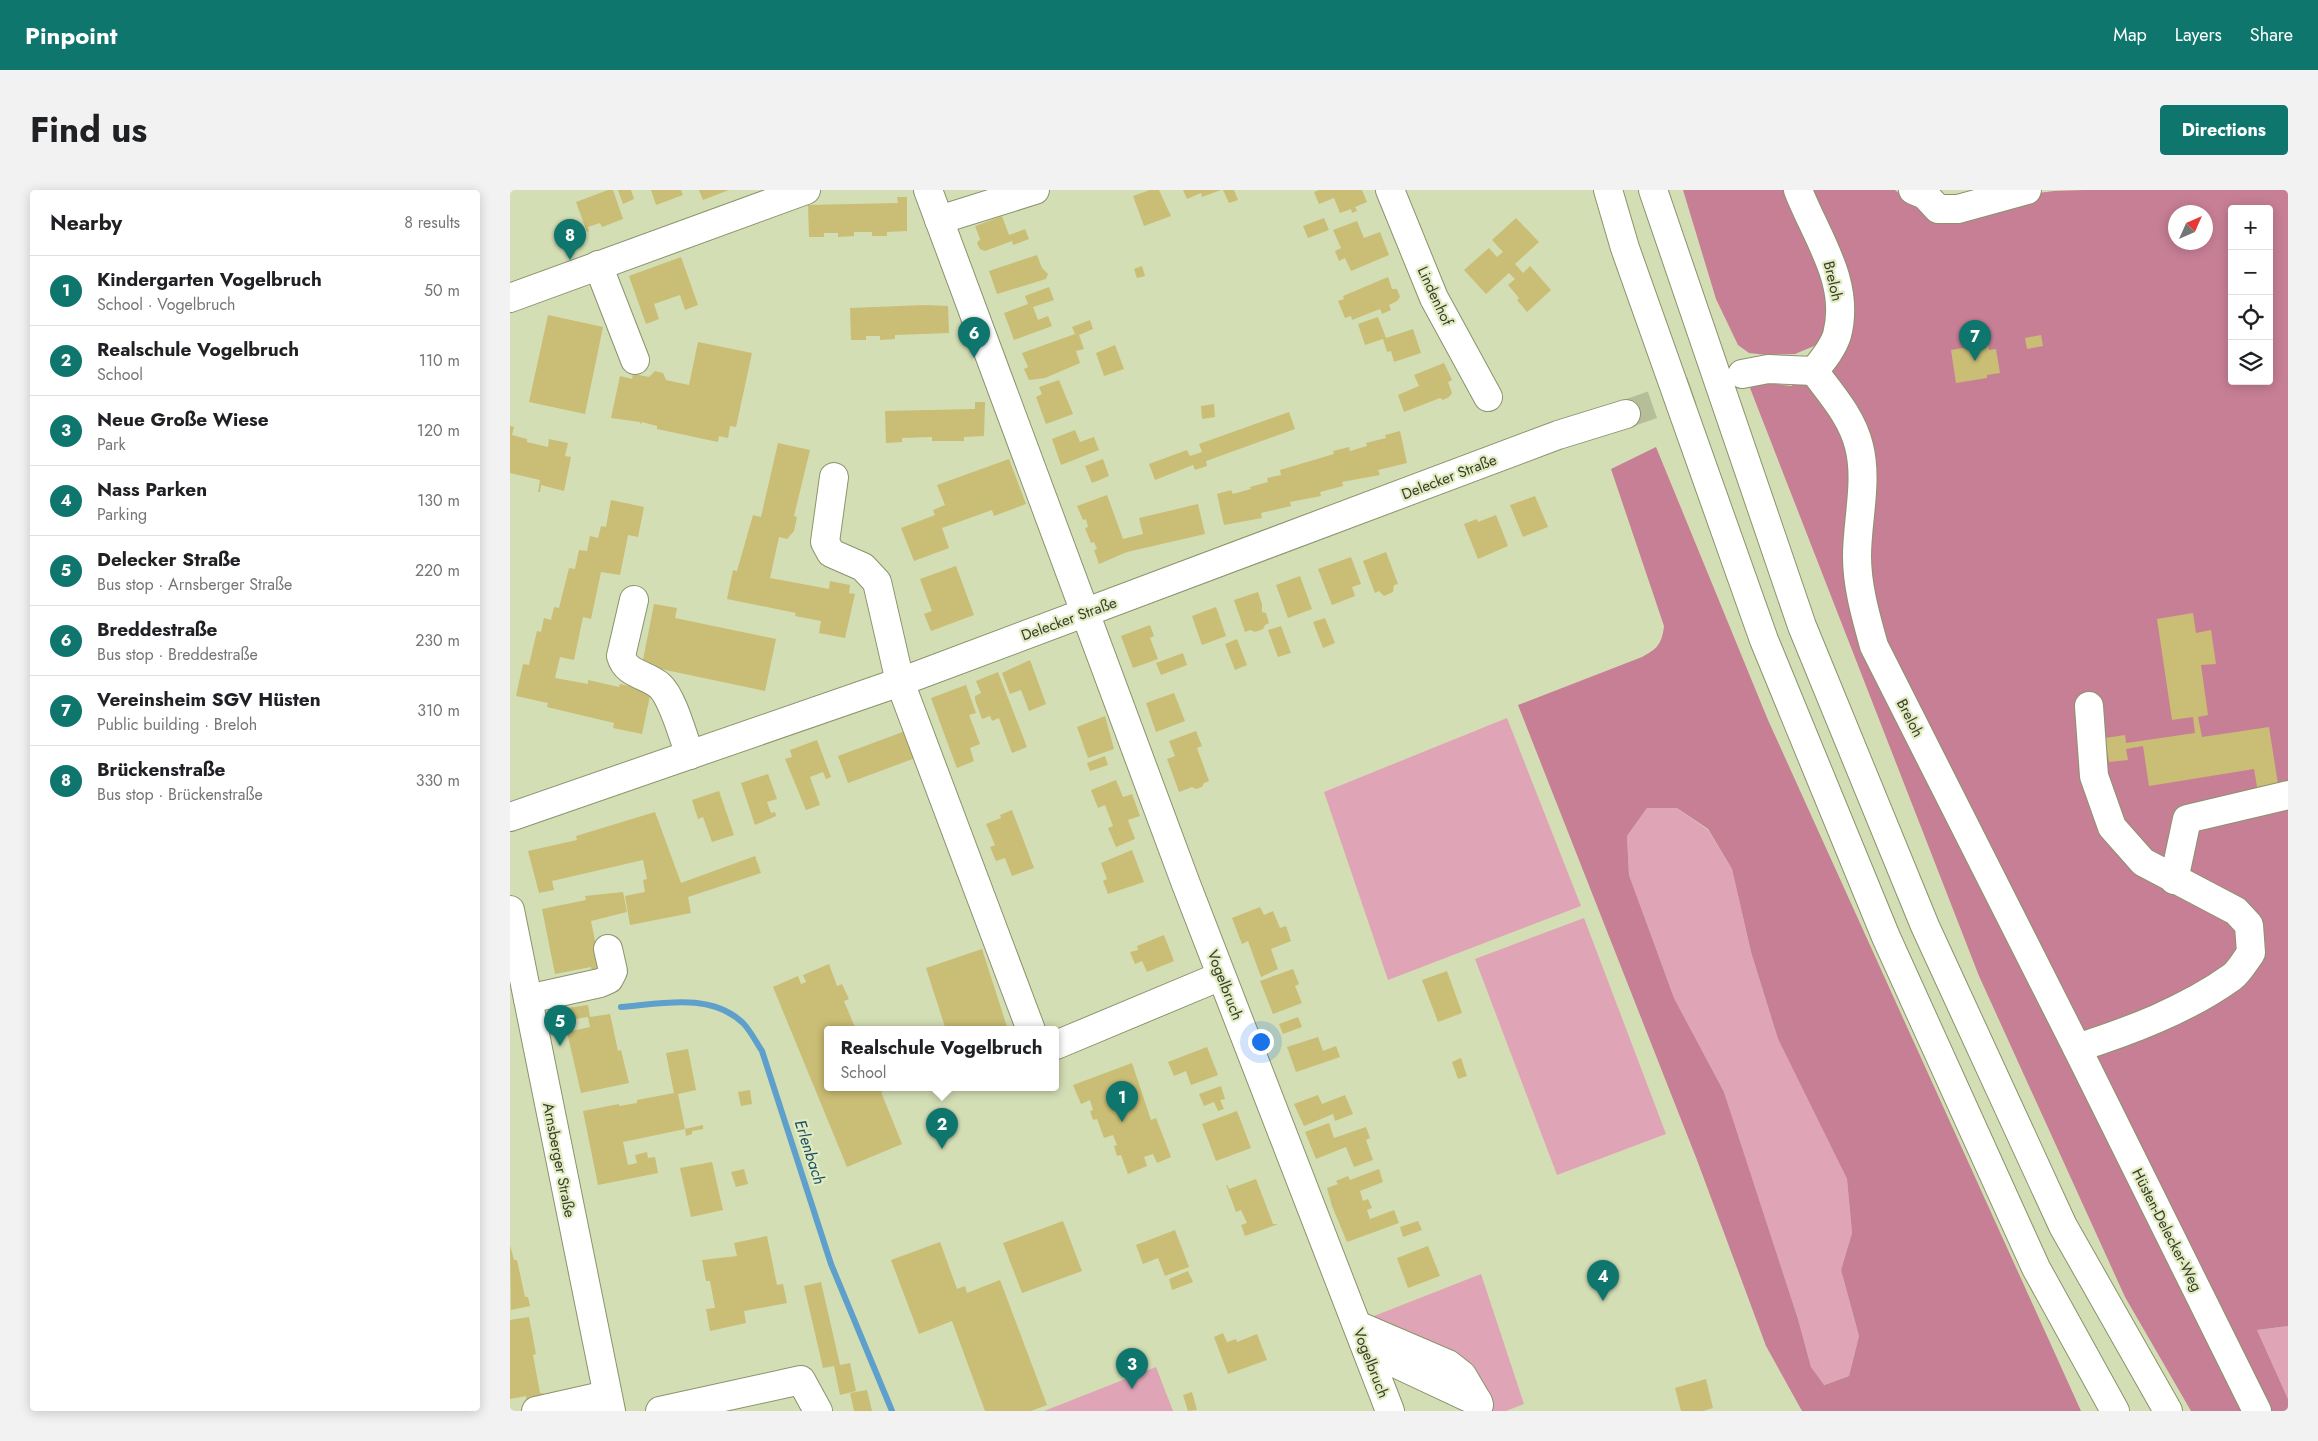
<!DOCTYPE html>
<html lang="en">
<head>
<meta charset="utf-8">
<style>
  body { margin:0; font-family:Jost,sans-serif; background:#f2f2f2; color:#202124 }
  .controls { position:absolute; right:15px; top:15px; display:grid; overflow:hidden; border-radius:5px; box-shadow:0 2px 12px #0003 }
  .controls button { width:45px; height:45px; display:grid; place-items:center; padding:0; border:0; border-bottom:1px solid #e0e0e0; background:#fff; color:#202124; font:25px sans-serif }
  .compass { position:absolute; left:1658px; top:15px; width:45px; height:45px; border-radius:50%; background:#fff; box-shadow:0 2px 12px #0003; rotate:45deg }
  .you { position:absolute; left:750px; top:851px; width:18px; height:18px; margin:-12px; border:4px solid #fff; border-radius:50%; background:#1a73e8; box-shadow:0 0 0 8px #1a73e833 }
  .badge { display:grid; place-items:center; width:32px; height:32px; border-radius:50%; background:#0f766e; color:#fff; font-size:16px; font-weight:700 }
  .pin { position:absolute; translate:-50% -41px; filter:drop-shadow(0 1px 2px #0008) }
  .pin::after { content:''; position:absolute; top:26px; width:18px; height:15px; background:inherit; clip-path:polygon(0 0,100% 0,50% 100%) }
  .popup { position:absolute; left:314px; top:836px; width:235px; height:65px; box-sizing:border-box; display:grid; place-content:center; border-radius:5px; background:#fff; filter:drop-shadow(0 1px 4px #0005); font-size:16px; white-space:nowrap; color:#757577 }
  .popup b { font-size:19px; color:#202124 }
  .popup::after { content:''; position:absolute; left:50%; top:100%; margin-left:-10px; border:10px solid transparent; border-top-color:#fff }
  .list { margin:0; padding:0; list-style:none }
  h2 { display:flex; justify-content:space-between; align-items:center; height:65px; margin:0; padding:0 20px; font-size:21px }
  h2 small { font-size:16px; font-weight:400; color:#757577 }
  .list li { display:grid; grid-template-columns:32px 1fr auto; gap:15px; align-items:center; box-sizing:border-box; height:70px; padding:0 20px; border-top:1px solid #e0e0e0 }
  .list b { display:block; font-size:19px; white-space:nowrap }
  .list p { margin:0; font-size:16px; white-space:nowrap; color:#757577 }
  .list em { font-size:16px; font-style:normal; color:#757577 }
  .icon { flex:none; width:28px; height:28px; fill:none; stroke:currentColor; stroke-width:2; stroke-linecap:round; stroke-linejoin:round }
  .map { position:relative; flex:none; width:1778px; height:1221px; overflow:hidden; border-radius:5px }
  header { display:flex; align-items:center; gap:30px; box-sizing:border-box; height:70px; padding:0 25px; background:#0f766e; color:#fff }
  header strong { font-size:24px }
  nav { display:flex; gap:28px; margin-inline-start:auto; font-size:18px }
  .intro { display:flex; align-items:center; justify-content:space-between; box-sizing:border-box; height:120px; padding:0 30px }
  h1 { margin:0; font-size:35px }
  .button { padding:12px 22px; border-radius:5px; background:#0f766e; color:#fff; font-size:18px; font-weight:700 }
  main { display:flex; gap:30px; padding:0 30px }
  aside { flex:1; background:#fff; border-radius:5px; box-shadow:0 2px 12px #0003 }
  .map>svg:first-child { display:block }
  .green { fill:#e0a4b7 }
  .forest { fill:#c77f96; fill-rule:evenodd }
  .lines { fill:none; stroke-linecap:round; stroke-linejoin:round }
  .stream { stroke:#5ea0cb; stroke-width:6 }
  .building { fill:#cabd75 }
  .minor-tunnel { stroke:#b5be99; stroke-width:28; stroke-dasharray:28 14; stroke-linecap:butt }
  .minor-casing { stroke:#8a936c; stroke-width:30 }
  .highway-casing { stroke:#8a936c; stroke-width:30 }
  .minor { stroke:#fff; stroke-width:28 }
  .highway { stroke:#fff; stroke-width:28 }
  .labels { text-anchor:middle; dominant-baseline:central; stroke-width:4.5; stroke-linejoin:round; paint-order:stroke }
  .street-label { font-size:15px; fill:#383c2b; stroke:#e1ecc1 }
  .water-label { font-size:16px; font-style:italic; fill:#1a4d6b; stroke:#e1ecc1 }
</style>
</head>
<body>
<header>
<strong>Pinpoint</strong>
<nav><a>Map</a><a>Layers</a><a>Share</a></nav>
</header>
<div class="intro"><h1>Find us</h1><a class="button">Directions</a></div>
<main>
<aside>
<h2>Nearby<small>8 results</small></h2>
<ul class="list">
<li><span class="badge">1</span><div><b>Kindergarten Vogelbruch</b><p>School · Vogelbruch</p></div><em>50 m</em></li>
<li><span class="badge">2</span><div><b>Realschule Vogelbruch</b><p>School</p></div><em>110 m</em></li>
<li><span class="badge">3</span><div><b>Neue Große Wiese</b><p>Park</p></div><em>120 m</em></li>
<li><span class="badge">4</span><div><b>Nass Parken</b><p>Parking</p></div><em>130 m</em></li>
<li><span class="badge">5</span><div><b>Delecker Straße</b><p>Bus stop · Arnsberger Straße</p></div><em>220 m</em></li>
<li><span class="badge">6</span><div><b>Breddestraße</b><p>Bus stop · Breddestraße</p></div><em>230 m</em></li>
<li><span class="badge">7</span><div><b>Vereinsheim SGV Hüsten</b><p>Public building · Breloh</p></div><em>310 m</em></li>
<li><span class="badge">8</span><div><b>Brückenstraße</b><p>Bus stop · Brückenstraße</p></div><em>330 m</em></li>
</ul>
</aside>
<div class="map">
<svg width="1778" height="1221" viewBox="0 0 1778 1221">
  <rect width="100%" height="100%" fill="#d4deb4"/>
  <!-- green -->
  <g class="green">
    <polygon points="997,528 1071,716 878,790 814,602"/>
    <polygon points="1137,618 1167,618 1198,640 1222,679 1241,762 1268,849 1337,989 1342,1043 1331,1080 1349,1146 1339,1186 1313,1195 1301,1177 1288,1129 1214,902 1164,808 1119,685 1117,646"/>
    <polygon points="1074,728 1156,944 1047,985 965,769"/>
    <polygon points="971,1084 1014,1214 996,1221 982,1221 864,1126"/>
    <polygon points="1778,1136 1778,1209 1747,1140"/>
    <polygon points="646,1177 663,1221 534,1221"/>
  </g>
  <!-- forest -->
  <g class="forest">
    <polygon points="1173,0 1276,0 1302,56 1322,128 1309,154 1285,164 1257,165 1239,163 1228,155 1206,109"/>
    <path d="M1296 0H1385L1408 18 1544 1 1574 0H1778V1136L1747 1140 1778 1209V1221H1681L1615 1107 1469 786 1240 198 1251 192 1281 196 1328 170ZM1722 19H1759V191H1722ZM1666 22H1696V52H1666Z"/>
    <path d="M1146 257 1258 530 1571 1221H1292L1256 1156 1187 970 1008 515 1132 467C1147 459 1152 454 1154 436L1101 279ZM1137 618H1167L1198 639 1222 679 1241 762 1268 849 1337 989 1342 1043 1331 1080 1349 1146 1339 1186 1314 1195 1301 1177 1288 1129 1214 902 1164 808 1119 685 1117 646Z"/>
  </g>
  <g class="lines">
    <!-- stream -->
    <path class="stream" d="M111 817C151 814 200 802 233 833 240 840 246 852 252 861L321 1074 382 1221"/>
  </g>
  <!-- building -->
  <g class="building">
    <polygon points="98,0 103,0 113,29 92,37 90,33 78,37 79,41 77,42 66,12"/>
    <polygon points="108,0 121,0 124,9 113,14"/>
    <polygon points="141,0 171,0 173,5 146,15"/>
    <polygon points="189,0 219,0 193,10"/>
    <polygon points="640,0 649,0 661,26 634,36 623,6"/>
    <polygon points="673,0 711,0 692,7 691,3 677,9"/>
    <polygon points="713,0 724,0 728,10 719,13"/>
    <polygon points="809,0 852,0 857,12 845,17 847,21 842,23 841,19 830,23 824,8 809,14 804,2"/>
    <polygon points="387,7 397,7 397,41 377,42 377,46 362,46 362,42 344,42 344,46 328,47 328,43 314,43 314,47 299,47 298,15 388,13"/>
    <polygon points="492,26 499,45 515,39 519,49 503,55 502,51 475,61 470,59 467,53 470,49 465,36"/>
    <polygon points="814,28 819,40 798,48 793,36"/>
    <polygon points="1006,28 1029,52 1005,74 1013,83 1020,76 1041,100 1017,122 1007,110 1009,108 998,95 1005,89 999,83 976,104 954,80 979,58 987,67 993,62 982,50"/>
    <polygon points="847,31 854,48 870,42 879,65 841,81 835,68 829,71 825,61 831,58 823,40"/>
    <polygon points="527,65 532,78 538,84 536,89 487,104 479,81"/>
    <polygon points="171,67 188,115 175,120 170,105 144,114 149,129 136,134 119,86"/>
    <polygon points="632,76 635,86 627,88 624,79"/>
    <polygon points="878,87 882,99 887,99 890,107 887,111 879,115 881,120 872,124 870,119 842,130 841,126 835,128 828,111 834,109 833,106"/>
    <polygon points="539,97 544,110 523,117 528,130 538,126 542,136 504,150 494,123 518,114 515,106"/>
    <polygon points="415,115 438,116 439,143 385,145 385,149 370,150 370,146 356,146 356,150 341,150 340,118"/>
    <polygon points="38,125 93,137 75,224 19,212"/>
    <polygon points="868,127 876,148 903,139 911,163 884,172 881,161 877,162 873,149 855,155 848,134"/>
    <polygon points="580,130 583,139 569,145 574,159 566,161 570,173 535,188 519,190 514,179 518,177 512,163 565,144 562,137"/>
    <polygon points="1476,142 1479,160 1486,159 1490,183 1477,185 1477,188 1446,193 1441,160 1458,157 1457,145"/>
    <polygon points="1531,145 1533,156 1517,159 1515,148"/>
    <polygon points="188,152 242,163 226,237 220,236 218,248 209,246 208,252 147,239 147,236 132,232 131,235 130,232 101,228 110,186 122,189 123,184 139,187 145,181 153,183 156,190 179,195"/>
    <polygon points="605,155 614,179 594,186 586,163"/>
    <polygon points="934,173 942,190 938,192 942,203 939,207 933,210 930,208 894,222 888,205 909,196 904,185"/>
    <polygon points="549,190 563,224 536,234 526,207 532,204 529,197"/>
    <polygon points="465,212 475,212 474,246 454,247 454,251 422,251 422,247 392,248 392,252 376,253 375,221 465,219"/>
    <polygon points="704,214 705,227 692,229 691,216"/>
    <polygon points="779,222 785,239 696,271 697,276 685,280 683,275 645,290 639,274 677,260 680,266 692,262 689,254"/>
    <polygon points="0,236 4,237 2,245 17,249 17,252 38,257 39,249 58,253 55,266 61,267 54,301 31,295 30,302 28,302 30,290 0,283"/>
    <polygon points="565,240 570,252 584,247 589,260 551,275 542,249"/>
    <polygon points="890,241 897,273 868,280 870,285 832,292 833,296 810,302 811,306 780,312 781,316 751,323 752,328 714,335 707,304 721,300 723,304 741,299 740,297 758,292 757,288 771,285 770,280 824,264 823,261 839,257 840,261 857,256 856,253 876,248 875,245"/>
    <polygon points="268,253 300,260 284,326 287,327 284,341 277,349 269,347 260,388 319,399 320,391 340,395 339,403 345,404 335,448 309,443 311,431 285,426 286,423 217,409 223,380 227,381 243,325 251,327"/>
    <polygon points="499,269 516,314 484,326 482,320 432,338 439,358 404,371 391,338 425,325 423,320 435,315 427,295"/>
    <polygon points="593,269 599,286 582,293 575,276"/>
    <polygon points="597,305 613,349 633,344 629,328 688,314 695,344 617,362 589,374 584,360 587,359 584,352 581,353 575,338 578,337 576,329 573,330 567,316"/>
    <polygon points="1025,306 1038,337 1013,347 1000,315"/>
    <polygon points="101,310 134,317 128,347 118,345 110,385 91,382 81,429 73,427 64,470 50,467 45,488 78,494 78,490 109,497 110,494 141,501 132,544 103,538 104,533 37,517 38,513 6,506 13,474 19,475 27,441 31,442 34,428 41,430 44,417 49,418 59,378 65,379 69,360 77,361 80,346 88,348 91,336 96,337"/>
    <polygon points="986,325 998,356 968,369 954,334 967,329 968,332"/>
    <polygon points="876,362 888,394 884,395 883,402 874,406 869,401 865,403 853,371"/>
    <polygon points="841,367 851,394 842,397 845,406 822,415 808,379"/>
    <polygon points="446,376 464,425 421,441 414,424 422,421 410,389"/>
    <polygon points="790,386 802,419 778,428 766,395"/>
    <polygon points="748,402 752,414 752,422 756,423 759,433 755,435 753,439 745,442 740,440 735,442 724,410"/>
    <polygon points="144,414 167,418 165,428 266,449 255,501 132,475"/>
    <polygon points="706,417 716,446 692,455 682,426"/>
    <polygon points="1683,423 1686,443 1701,440 1706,474 1691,475 1698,525 1688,527 1692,547 1759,537 1768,594 1747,597 1744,579 1639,596 1633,556 1616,559 1618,570 1599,572 1595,548 1615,545 1616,553 1685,543 1683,527 1662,530 1647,429"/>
    <polygon points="815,428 825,453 813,458 803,432"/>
    <polygon points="640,435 644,446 640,448 648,469 623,478 611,446"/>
    <polygon points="771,436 781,463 768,467 758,440"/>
    <polygon points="727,449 737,475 725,480 715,454"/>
    <polygon points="673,463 677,475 651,485 646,473"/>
    <polygon points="520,470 536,514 519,521 511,500 500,504 492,483"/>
    <polygon points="488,482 517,557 502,563 489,528 482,531 480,526 472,529 465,510 465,506 471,503 466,491"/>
    <polygon points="456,495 466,523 459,525 470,554 460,558 464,571 447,578 442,565 447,563 442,565 421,508"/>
    <polygon points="664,503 675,531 646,542 636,513"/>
    <polygon points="595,526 604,559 578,568 567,537"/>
    <polygon points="398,540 408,567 338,593 328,566"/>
    <polygon points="686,541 692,556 687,558 699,591 694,593 692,597 686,599 682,597 669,602 657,569 665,566 659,551"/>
    <polygon points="307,550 321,587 316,589 313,582 300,587 310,615 296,620 275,569 282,567 280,560"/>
    <polygon points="595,566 598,575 580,581 577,573"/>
    <polygon points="258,584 267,609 257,612 261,623 265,622 266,626 245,635 231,593"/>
    <polygon points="606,590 613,607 622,604 630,626 618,630 625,649 606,657 598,638 603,636 595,615 588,618 581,600"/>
    <polygon points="209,601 224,645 202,652 193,627 188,629 182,610"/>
    <polygon points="502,620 524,678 502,686 495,668 486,671 480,657 485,655 476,634 491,628 490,625"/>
    <polygon points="145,622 171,693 245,666 251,683 178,707 181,723 120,735 115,706 135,702 133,690 137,689 133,670 42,691 44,700 29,703 18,661 67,650 66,646"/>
    <polygon points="622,660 634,692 598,704 593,691 597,689 591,673"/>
    <polygon points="113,702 117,722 81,731 92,785 83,787 81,777 45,784 32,719 76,710 75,706"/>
    <polygon points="750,717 754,725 763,721 770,738 776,736 781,751 761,759 768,779 751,787 738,751 732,754 722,728"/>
    <polygon points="654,745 664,771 637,782 632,771 625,774 620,762 628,760 627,756"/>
    <polygon points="472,759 498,840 436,840 416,778"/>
    <polygon points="319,774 327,796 332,794 339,809 334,811 346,840 318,840 318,898 382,898 371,902 392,954 337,977 263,797 288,786 291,794 296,792 293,785"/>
    <polygon points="783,779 789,794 785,796 792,813 763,824 750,791"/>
    <polygon points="937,781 952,823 928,832 912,790"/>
    <polygon points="78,815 80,827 100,824 108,861 111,860 119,893 71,903 57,842 80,837 78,827 59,830 57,818"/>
    <polygon points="788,827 792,837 773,844 769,834"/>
    <polygon points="808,847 813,861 826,856 830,867 786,882 777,857"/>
    <polygon points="697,857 708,885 681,895 676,881 664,886 658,872"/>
    <polygon points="178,859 186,900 168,904 175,939 113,952 118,975 127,973 125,965 137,962 138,968 145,967 148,983 88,995 73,921 109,914 109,916 127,913 127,910 164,903 156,863"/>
    <polygon points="951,868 957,886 948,889 942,872"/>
    <polygon points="622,873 641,930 646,928 661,967 647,973 643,964 634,967 637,976 618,984 611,965 607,966 604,956 607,955 603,945 594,948 587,929 583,930 580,921 583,920 580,910 571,914 563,895"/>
    <polygon points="711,896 715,909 710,910 714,919 708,921 704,912 694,916 689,904"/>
    <polygon points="240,900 242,914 231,916 228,902"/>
    <polygon points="808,905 812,914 835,905 843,924 825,931 823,924 794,936 784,914"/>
    <polygon points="727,921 741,958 706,971 692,934"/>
    <polygon points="819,933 824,948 856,937 860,948 856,950 863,970 844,977 836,957 806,969 795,942"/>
    <polygon points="193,935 193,939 182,941 182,944 176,946 175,939"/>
    <polygon points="202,972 213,1020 181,1027 170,978"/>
    <polygon points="234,979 238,994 226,997 221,982"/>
    <polygon points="869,979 873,992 850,1001 853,1011 858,1009 862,1018 857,1020 860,1029 884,1020 889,1033 837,1052 822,1016 817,998 828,994 826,991 838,986 840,990"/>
    <polygon points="746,989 763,1034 768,1034 735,1046 731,1035 737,1033 731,1020 726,1022 716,995 717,995 719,999"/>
    <polygon points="553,1031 572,1081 512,1103 493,1053"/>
    <polygon points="908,1031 912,1040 893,1047 890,1037"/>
    <polygon points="665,1040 679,1077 655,1086 648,1068 633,1074 626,1055"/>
    <polygon points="257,1046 267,1095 273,1094 277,1113 234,1121 236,1133 200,1141 196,1119 205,1118 200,1091 196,1091 192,1070 227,1066 224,1053"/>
    <polygon points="430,1052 447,1099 455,1096 457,1103 490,1090 537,1215 521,1221 475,1221 442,1131 409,1144 381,1070"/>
    <polygon points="0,1055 4,1070 7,1070 15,1107 18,1107 20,1116 1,1120"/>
    <polygon points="918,1056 930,1086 898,1098 887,1068"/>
    <polygon points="678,1081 683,1092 662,1100 659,1089"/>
    <polygon points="311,1092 330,1175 340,1173 346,1201 330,1205 324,1176 313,1178 294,1096"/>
    <polygon points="19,1127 26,1164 23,1165 30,1203 33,1203 35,1211 17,1214 16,1206 0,1209 0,1130"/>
    <polygon points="713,1143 717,1152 726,1149 727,1152 747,1144 757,1170 718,1184 704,1147"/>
    <polygon points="1196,1189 1203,1218 1193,1221 1171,1221 1165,1198"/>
    <polygon points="357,1200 362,1221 344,1221 340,1203"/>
    <polygon points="682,1202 687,1220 678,1221 673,1205"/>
  </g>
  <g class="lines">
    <!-- minor-tunnel -->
    <polyline class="minor-tunnel" points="1116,224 1230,184"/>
    <defs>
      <g id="minor">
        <polyline points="418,0 676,694 880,1221"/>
        <polyline points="880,0 924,108 978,207"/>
        <path d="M1288 0C1306 47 1341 92 1327 145 1323 158 1313 170 1304 181"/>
        <polyline points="1403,0 1415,5 1428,19 1448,19 1517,0"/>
        <polyline points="429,30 525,0"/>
        <polyline points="88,75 125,170"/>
        <polyline points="0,108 296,0"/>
        <path d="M1304 181C1321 204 1342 227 1349 256 1358 291 1347 331 1347 366 1347 397 1356 427 1364 456L1567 858 1747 1221"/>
        <polyline points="1232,184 1258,179 1304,181"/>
        <polyline points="324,287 315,352 321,363 353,377 367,392 390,492 521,840"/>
        <path d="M124 410 111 466C116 485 137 484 150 496 163 508 173 547 180 565"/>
        <polyline points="0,627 390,492 1048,245 1116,224"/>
        <polyline points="1664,690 1677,629 1778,605"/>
        <polyline points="0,720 101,1221"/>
        <polyline points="18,809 90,793 99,789 103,781 98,759"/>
        <polyline points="546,855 711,786"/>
        <path d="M1567 858C1620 841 1676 820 1722 787 1729 782 1735 771 1741 763L1739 735 1726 721 1633 672 1602 637 1584 586 1579 516"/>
        <polyline points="847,1135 938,1174 952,1185 968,1212"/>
        <polyline points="857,1160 968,1212 969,1215"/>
        <polyline points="26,1221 97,1205"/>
        <polyline points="150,1221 291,1190 308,1221"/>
      </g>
      <g id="highway">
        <polyline points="1098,0 1115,58 1254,450 1376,747 1526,1078 1605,1221"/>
        <polyline points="1143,0 1292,436 1415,736 1553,1036 1658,1221"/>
      </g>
    </defs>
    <!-- minor casing -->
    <use href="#minor" class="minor-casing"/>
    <!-- highway casing -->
    <use href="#highway" class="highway-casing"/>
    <!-- minor -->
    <use href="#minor" class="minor"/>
    <!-- highway -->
    <use href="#highway" class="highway"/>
  </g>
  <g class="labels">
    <!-- street labels -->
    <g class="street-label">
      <text transform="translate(1323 91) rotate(77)">Breloh</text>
      <text transform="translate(925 106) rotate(65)">Lindenhof</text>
      <text transform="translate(939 287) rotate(-21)">Delecker Straße</text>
      <text transform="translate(559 429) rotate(-20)">Delecker Straße</text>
      <text transform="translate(1400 528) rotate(63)">Breloh</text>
      <text transform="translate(715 795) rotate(69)">Vogelbruch</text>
      <text transform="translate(49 970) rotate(79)">Arnsberger Straße</text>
      <text transform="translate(1657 1040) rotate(63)">Hüsten-Delecker-Weg</text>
      <text transform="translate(861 1173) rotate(69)">Vogelbruch</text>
    </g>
    <!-- water labels -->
    <g class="water-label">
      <text transform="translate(300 962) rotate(72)">Erlenbach</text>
    </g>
  </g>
</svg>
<div class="controls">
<button>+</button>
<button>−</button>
<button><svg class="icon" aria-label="locate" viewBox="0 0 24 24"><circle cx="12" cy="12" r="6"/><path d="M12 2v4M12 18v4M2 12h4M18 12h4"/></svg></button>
<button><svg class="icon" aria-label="layers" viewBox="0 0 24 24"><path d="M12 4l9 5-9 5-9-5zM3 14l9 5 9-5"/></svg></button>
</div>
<svg class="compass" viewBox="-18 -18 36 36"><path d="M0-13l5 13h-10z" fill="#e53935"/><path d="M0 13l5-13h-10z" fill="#757577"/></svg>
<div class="you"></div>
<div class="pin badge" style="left:612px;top:932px">1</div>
<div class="pin badge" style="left:432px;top:959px">2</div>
<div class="popup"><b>Realschule Vogelbruch</b>School</div>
<div class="pin badge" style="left:622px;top:1199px">3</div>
<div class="pin badge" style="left:1093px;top:1111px">4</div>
<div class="pin badge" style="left:50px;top:856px">5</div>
<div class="pin badge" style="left:464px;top:168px">6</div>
<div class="pin badge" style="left:1465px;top:171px">7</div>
<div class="pin badge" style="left:60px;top:70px">8</div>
</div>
</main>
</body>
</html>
